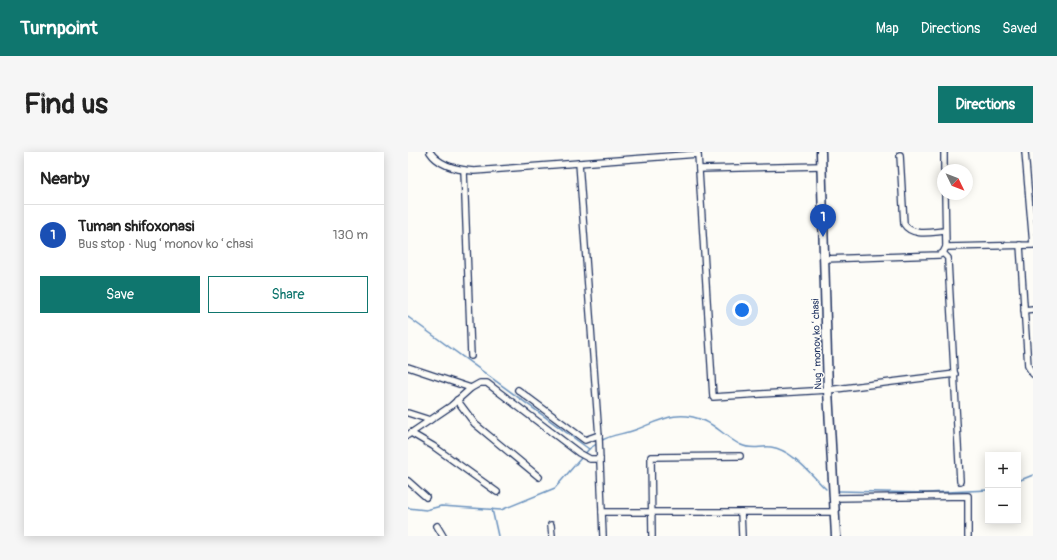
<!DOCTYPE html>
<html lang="en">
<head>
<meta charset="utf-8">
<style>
  body { margin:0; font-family:Pangolin,sans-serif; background:#f6f6f6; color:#222 }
  .controls { position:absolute; right:12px; bottom:12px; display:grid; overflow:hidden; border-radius:0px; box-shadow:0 2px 10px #0003 }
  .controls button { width:36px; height:36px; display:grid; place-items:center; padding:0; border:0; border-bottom:1px solid #e0e0e0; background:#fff; color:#222; font:20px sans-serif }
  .compass { position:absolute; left:529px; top:12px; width:36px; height:36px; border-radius:50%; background:#fff; box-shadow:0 2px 10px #0003; rotate:133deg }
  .you { position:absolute; left:334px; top:158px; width:14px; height:14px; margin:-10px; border:3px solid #fff; border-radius:50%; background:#1a73e8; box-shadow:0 0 0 6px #1a73e833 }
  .badge { display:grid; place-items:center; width:26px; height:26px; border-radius:50%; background:#0f766e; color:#fff; font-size:13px; font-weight:700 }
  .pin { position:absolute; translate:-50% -33px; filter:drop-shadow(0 1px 2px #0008) }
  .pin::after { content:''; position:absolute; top:21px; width:14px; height:12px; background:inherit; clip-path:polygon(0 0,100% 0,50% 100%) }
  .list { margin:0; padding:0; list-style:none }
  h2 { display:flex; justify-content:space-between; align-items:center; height:52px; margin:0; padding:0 16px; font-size:17px }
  h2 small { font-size:13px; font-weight:400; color:#767676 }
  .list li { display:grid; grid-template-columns:26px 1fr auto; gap:12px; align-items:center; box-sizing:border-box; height:60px; padding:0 16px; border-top:1px solid #e0e0e0 }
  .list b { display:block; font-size:15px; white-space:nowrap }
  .list p { margin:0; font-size:13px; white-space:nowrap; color:#767676 }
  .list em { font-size:13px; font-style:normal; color:#767676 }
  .actions { display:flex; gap:8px; padding:12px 16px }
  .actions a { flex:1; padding:9px 0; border:1px solid #0f766e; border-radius:0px; text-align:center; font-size:14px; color:#0f766e }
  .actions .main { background:#0f766e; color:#fff }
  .map { position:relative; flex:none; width:625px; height:384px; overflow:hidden; border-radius:0px }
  header { display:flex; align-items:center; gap:24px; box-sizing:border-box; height:56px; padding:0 20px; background:#0f766e; color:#fff }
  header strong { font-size:19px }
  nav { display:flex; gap:22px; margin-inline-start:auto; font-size:14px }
  .intro { display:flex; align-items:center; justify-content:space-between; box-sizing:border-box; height:96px; padding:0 24px }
  h1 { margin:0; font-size:28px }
  .button { padding:10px 18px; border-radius:0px; background:#0f766e; color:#fff; font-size:14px; font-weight:700 }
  main { display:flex; gap:24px; padding:0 24px }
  aside { flex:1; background:#fff; border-radius:0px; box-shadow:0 2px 10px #0003 }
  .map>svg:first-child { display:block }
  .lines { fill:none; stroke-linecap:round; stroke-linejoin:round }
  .stream { stroke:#6b93bf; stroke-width:1.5 }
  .minor-casing { stroke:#1b2f5e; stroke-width:8 }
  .secondary-casing { stroke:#1b2f5e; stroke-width:11 }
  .minor { stroke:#fdfcf7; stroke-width:5.5 }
  .secondary { stroke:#fdfcf7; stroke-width:8 }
  .labels { text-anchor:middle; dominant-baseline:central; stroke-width:3; stroke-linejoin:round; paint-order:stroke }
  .street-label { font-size:10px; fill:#1b2f5e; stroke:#fdfcf7 }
</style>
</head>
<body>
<header>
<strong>Turnpoint</strong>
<nav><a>Map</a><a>Directions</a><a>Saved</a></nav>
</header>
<div class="intro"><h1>Find us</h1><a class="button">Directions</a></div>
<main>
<aside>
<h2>Nearby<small></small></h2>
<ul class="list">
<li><span class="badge" style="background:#1a4fb4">1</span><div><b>Tuman shifoxonasi</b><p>Bus stop · Nugʻmonov koʻchasi</p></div><em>130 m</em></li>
</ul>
<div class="actions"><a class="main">Save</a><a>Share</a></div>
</aside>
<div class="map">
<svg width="625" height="384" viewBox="0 0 625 384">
  <rect width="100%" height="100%" fill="#fdfcf7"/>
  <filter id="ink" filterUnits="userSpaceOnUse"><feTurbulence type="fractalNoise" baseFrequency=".025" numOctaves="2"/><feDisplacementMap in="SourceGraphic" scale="8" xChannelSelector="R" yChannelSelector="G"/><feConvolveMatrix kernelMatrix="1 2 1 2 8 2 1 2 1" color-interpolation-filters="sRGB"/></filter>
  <g filter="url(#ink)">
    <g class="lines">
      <!-- stream -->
      <g class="stream">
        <polyline points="0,165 181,297 190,291"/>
        <path d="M193 289C201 283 216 282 227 278 253 268 269 257 297 269 310 275 320 287 333 293 343 298 352 294 363 295 385 298 403 323 418 337"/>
        <polyline points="610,329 625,323"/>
        <polyline points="431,339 519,341 580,338"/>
        <polyline points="0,356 18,358 33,354 93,358 147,336 181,297"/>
        <polyline points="84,357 90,384"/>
      </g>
      <defs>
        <g id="minor">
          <path d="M22 0C31 14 51 18 66 19L290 2 305 245 420 238 547 222"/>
          <polyline points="536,0 536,18"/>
          <path d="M492 3 496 72C504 85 524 80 537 79"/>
          <polyline points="171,11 191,285 195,384"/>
          <polyline points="291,17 413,14"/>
          <polyline points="56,18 63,204"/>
          <polyline points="612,93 620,214 625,222"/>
          <polyline points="538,95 625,93 617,0"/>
          <polyline points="535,101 540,106 540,109 552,329"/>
          <polyline points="416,107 531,103 535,101 538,95 537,42"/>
          <polyline points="616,158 625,157"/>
          <polyline points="0,215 63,236"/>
          <polyline points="110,238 177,288 191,283"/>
          <polyline points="49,248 67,272 131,325"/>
          <polyline points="0,261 22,268"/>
          <polyline points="3,281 25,294 89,340"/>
          <polyline points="0,283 43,254 63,236 72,231 79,231 171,301 182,307 192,307"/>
          <polyline points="0,329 18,345"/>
          <polyline points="427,346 560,344 560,384"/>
          <polyline points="194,360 427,360"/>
          <polyline points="333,360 334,384"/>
          <polyline points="143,373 144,384"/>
          <polyline points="29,374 35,384"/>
          <polyline points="244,384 243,305 332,304"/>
        </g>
        <polyline id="secondary" points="413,0 420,238 428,384"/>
      </defs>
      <!-- minor casing -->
      <use href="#minor" class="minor-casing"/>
      <!-- secondary casing -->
      <use href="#secondary" class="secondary-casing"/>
      <!-- minor -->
      <use href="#minor" class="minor"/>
      <!-- secondary -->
      <use href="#secondary" class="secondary"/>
    </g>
  </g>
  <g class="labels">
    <!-- street labels -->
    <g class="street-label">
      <text transform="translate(409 192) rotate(-92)">Nugʻmonov koʻchasi</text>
    </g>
  </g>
</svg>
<div class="controls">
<button>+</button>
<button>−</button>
</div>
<svg class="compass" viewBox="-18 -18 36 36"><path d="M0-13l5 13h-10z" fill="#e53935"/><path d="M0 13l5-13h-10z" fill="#767676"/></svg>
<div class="you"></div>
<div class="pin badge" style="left:415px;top:85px;background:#1a4fb4">1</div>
</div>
</main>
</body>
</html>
